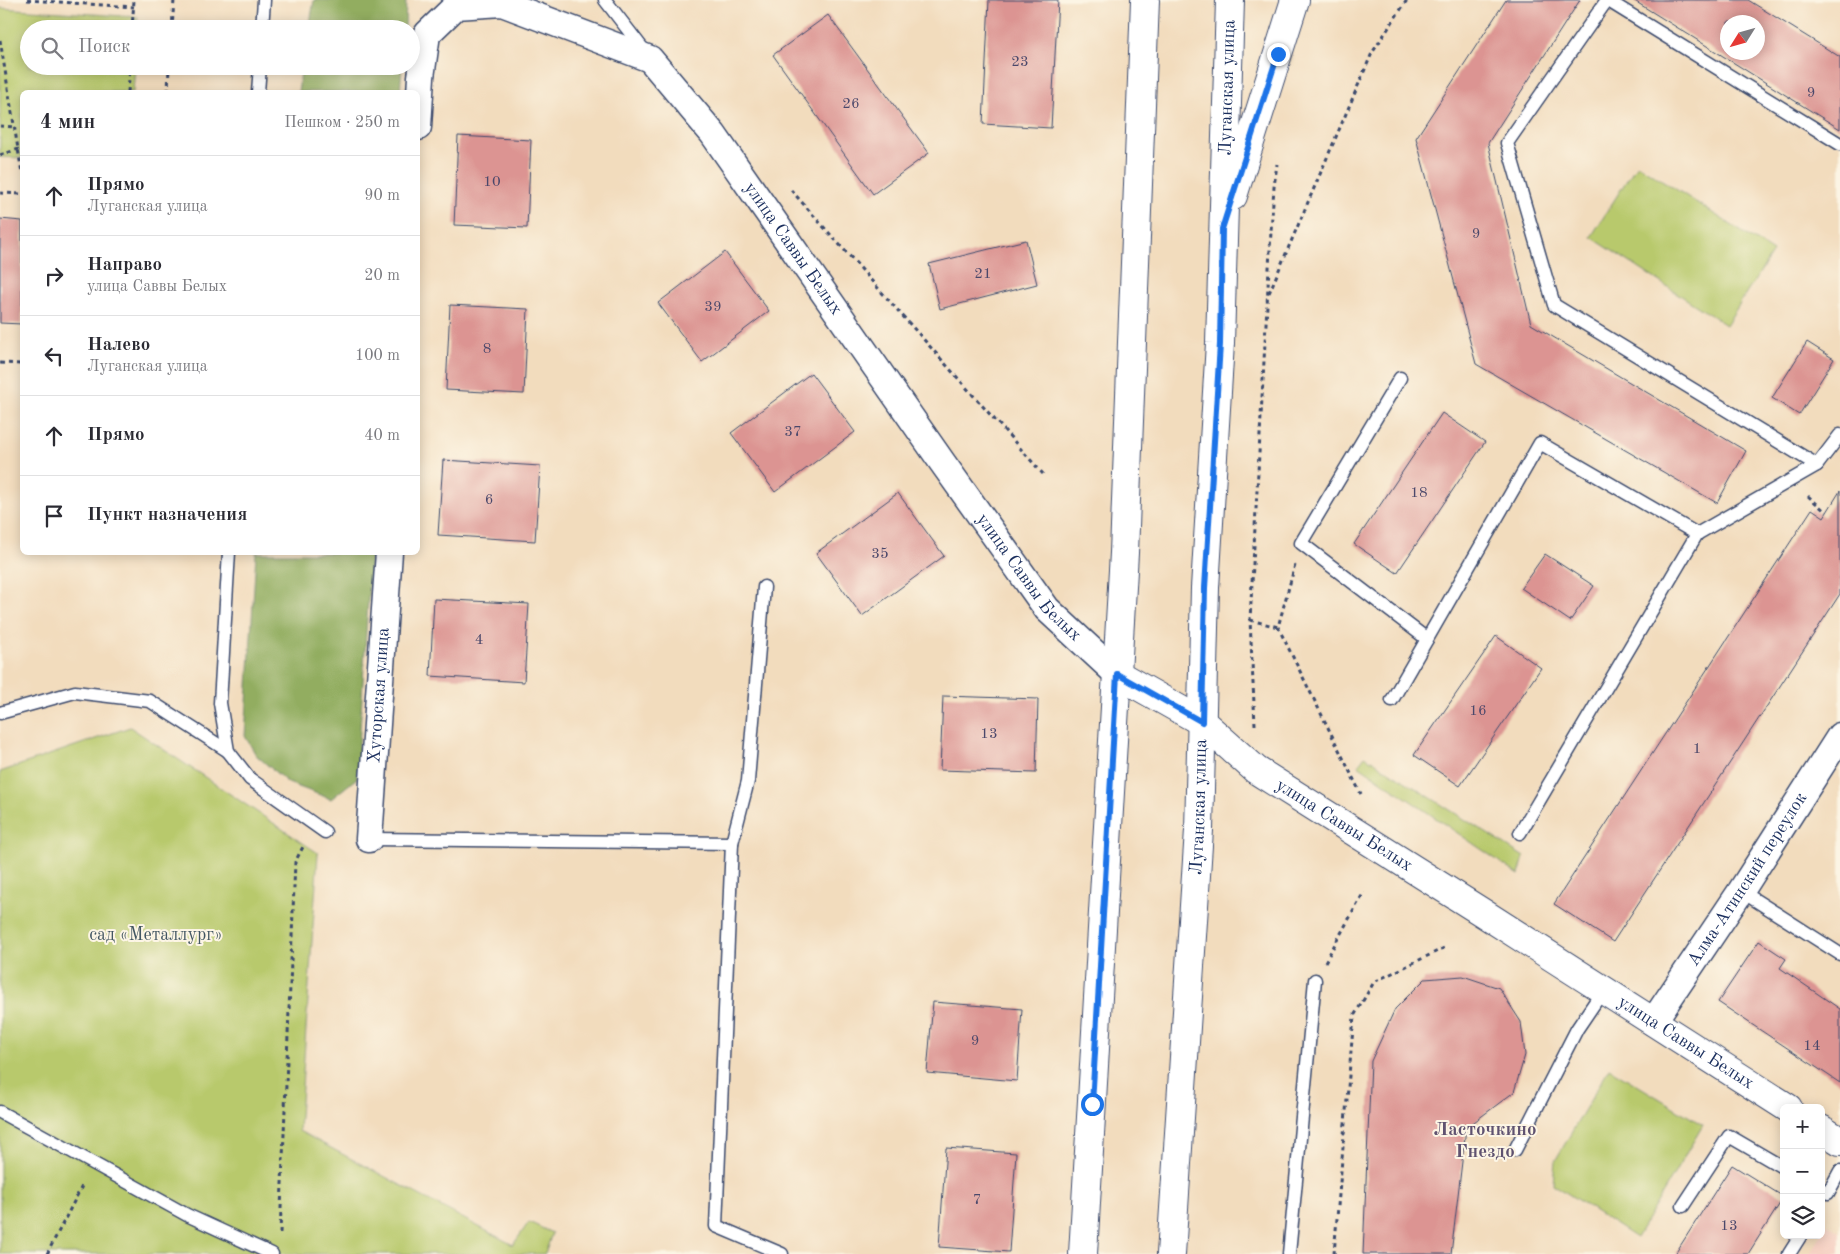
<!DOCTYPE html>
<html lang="ru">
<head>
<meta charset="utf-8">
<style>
  body { margin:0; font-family:"Old Standard TT",serif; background:#f2f2f3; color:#2b2b33 }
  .controls { position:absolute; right:15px; bottom:15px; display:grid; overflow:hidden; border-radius:8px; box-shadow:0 2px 12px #0003 }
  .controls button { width:45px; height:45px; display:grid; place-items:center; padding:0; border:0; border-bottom:1px solid #e1e1e2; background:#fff; color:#2b2b33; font:25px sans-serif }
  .compass { position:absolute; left:1720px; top:15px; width:45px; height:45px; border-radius:50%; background:#fff; box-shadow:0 2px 12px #0003; rotate:233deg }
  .stop { position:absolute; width:15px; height:15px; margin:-11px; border:4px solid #1a73e8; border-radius:50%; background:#fff }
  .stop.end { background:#1a73e8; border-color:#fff; box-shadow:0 1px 5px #0008 }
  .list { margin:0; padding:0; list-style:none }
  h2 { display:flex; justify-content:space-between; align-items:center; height:65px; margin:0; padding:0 20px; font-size:21px }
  h2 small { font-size:16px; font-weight:400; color:#7c7c81 }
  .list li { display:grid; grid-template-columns:32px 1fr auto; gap:15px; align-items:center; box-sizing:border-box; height:80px; padding:0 20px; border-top:1px solid #e1e1e2 }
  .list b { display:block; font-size:19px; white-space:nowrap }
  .list p { margin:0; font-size:16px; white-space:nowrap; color:#7c7c81 }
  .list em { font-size:16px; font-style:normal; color:#7c7c81 }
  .icon { flex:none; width:28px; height:28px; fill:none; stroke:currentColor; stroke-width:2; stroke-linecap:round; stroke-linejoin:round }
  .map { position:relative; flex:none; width:1840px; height:1254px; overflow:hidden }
  .search { position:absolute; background:#fff; box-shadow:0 2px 12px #0003; left:20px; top:20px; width:400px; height:55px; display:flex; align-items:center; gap:12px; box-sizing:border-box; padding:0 18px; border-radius:28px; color:#7c7c81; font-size:19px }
  .panel { position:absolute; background:#fff; box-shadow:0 2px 12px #0003; left:20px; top:90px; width:400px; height:465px; border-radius:8px }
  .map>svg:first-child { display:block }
  .built { fill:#f6d2c4 }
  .green { fill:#b8c96c; stroke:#6a7c65 }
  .forest { fill:#92ad60; stroke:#566e5f }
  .building { fill:#dc9492; fill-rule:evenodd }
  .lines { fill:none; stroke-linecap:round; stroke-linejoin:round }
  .lane-casing { stroke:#3b496c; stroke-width:15 }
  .street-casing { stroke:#3b496c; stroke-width:29 }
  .secondary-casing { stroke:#3b496c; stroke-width:30 }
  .primary-casing { stroke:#3b496c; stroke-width:30 }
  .path { stroke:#3b496c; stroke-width:3; stroke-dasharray:4 4; stroke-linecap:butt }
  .lane { stroke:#fff; stroke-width:12 }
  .street { stroke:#fff; stroke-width:26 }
  .secondary { stroke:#fff; stroke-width:28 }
  .primary { stroke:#fff; stroke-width:28 }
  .route { stroke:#1a73e8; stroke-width:6 }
  .labels { text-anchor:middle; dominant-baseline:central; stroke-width:4; stroke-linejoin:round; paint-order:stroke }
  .number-label { font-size:15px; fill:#4b486b }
  .street-label { font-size:18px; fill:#1b2f5e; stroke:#fcf5e5 }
  .park-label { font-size:18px; fill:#425662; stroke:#fcf5e5 }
  .neighbourhood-label { font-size:19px; font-weight:bold; fill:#5f5270; stroke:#fcf5e5 }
</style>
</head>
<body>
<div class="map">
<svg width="1840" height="1254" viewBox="0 0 1840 1254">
  <rect width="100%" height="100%" fill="#fcf5e5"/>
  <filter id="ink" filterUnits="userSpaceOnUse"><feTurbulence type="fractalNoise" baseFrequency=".02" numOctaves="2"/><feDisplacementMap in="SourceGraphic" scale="10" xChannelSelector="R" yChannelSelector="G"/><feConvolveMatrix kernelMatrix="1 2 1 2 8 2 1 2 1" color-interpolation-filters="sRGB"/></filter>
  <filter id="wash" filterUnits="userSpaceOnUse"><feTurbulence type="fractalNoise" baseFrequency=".0096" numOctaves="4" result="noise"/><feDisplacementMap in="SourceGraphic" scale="20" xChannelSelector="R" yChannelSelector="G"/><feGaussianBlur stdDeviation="1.12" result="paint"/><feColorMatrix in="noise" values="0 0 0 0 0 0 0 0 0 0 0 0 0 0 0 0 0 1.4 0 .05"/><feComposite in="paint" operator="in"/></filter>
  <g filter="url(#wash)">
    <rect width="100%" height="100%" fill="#f2dcbd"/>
    <!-- built -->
    <polygon class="built" points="1826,1223 1840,1232 1840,1254 1810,1254 1820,1235 1821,1235"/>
    <!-- green -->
    <g class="green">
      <polygon points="0,8 138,17 137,29 29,29 29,66 135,66 133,92 22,92 22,158 0,157"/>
      <polygon points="1637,164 1773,252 1726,325 1591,237"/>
      <polygon points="130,727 318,853 299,1131 513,1245 529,1222 552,1233 545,1254 0,1254 0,772"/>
      <polygon points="1365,756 1524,857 1519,875 1358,765"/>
      <polygon points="1609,1068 1703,1125 1636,1238 1553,1184 1555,1161"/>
    </g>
    <!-- forest -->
    <g class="forest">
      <polygon points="314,0 406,0 405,29 309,29"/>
      <polygon points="302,66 402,66 400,92 298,92"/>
      <polygon points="256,553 371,553 357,778 331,799 288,783 256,755 245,736"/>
    </g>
    <g id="blocks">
      <!-- building -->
      <g class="building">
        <polygon points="989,0 1058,0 1051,128 983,124"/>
        <polygon points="1506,0 1580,0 1488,143 1531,324 1746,451 1717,503 1476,364 1416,138"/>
        <path d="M1633 0H1748L1840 57V129ZM1728 22H1758V52H1728Z"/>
        <polygon points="828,15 929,153 873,194 773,55"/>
        <polygon points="458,136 531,140 527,228 454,225"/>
        <polygon points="0,219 22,221 22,324 0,323"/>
        <polygon points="1026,240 1037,284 940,309 929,264"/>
        <polygon points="725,252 769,311 702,362 658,303"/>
        <polygon points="450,305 528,309 524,394 446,390"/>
        <polygon points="1807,342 1834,359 1799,415 1772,398"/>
        <polygon points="811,373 855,432 775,492 731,433"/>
        <polygon points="1442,413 1485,442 1397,573 1354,544"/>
        <polygon points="443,460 540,466 535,541 438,535"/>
        <polygon points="1840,491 1840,594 1613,942 1554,904 1812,509 1824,517"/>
        <polygon points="898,493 944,556 862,616 816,553"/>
        <polygon points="1545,554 1594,586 1570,621 1521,588"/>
        <polygon points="434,599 529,604 524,682 430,676"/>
        <polygon points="1496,636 1541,668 1460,786 1414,755"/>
        <polygon points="943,696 1038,699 1036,773 940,770"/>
        <polygon points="1759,941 1786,959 1780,968 1840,1009 1840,1083 1718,1002"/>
        <polygon points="1463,976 1499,988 1521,1022 1525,1055 1514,1092 1466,1128 1451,1254 1363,1254 1371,1061 1395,1009 1425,979"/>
        <polygon points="933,1002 1022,1009 1017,1081 927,1073"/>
        <polygon points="946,1148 1016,1153 1009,1252 939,1247"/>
        <polygon points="1732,1165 1784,1197 1748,1254 1675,1254"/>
      </g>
    </g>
  </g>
  <g filter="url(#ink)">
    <use href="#blocks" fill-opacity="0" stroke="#3b496c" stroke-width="1"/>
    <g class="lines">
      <defs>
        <g id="lane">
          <polyline points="605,0 646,53"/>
          <polyline points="262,29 264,0"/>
          <polyline points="258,92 260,66"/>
          <polyline points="1400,378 1301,543 1427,639"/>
          <polyline points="1817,465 1554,305 1507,143 1607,0 1840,144"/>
          <polyline points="1697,534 1817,465 1840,435"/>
          <polyline points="229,552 220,703 228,751 250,779 325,832"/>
          <polyline points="1392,700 1540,443 1697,534 1520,833"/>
          <polyline points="0,713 75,692 150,701 228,751"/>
          <polyline points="369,839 732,843 748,781 764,587"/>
          <polyline points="732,843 716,1226 782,1254"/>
          <polyline points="1741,891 1840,954"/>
          <polyline points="0,1112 187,1215 272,1254"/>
          <polyline points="1515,1150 1577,1029 1604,989"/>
          <polyline points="1821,1189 1828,1193 1840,1171"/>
          <polyline points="1683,1206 1729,1136 1784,1168"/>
          <polyline points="1289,1254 1315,980"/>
          <polyline points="1789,1254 1801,1235"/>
        </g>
        <g id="street">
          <path id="s1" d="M418 127 421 77 427 34 456 6 502 3 650 59 713 134 942 462 1047 609 1117 674"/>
          <path id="s2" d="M369 839 389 552"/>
          <path id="s3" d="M1653 1022 1741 891 1840 736"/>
        </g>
        <g id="secondary">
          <path id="s4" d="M1117 674 1202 722 1256 770 1480 911 1788 1108"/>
          <polyline points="1821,1129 1840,1141"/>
        </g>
        <g id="primary">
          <polyline points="1233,196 1295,0"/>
          <polyline points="1083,1254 1124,553 1145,0"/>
          <path id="s5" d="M1171 1254 1199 830 1205 588 1220 343 1230 0"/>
        </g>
      </defs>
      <!-- lane casing -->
      <use href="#lane" class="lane-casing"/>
      <!-- street casing -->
      <use href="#street" class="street-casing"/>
      <!-- secondary casing -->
      <use href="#secondary" class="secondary-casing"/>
      <!-- primary casing -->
      <use href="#primary" class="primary-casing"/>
      <!-- path -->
      <g class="path">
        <polyline points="27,0 134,7"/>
        <polyline points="132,29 134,0"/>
        <polyline points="172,29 174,0"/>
        <polyline points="0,40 22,173"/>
        <polyline points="128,92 130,66"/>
        <polyline points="168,92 169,66"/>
        <polyline points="0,126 15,127"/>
        <polyline points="0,155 22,148"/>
        <polyline points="791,190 1043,474"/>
        <polyline points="0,193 22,194"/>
        <polyline points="1269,293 1372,53 1407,0"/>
        <polyline points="0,363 22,364"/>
        <polyline points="1808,496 1826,512"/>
        <polyline points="1295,565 1278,627 1361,794"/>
        <polyline points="1250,620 1278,627"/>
        <polyline points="1255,725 1250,620 1271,231 1274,187 1277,164"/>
        <polyline points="1325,962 1364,892"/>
        <polyline points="280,1233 295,862 304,845"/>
        <polyline points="47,1254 83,1184"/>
        <polyline points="1334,1254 1354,1016 1374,982 1446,947"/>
      </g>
      <!-- lane -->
      <use href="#lane" class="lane"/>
      <!-- street -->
      <use href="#street" class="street"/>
      <!-- secondary -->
      <use href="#secondary" class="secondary"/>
      <!-- primary -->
      <use href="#primary" class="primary"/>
    </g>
  </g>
  <g class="lines" filter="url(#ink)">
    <!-- route -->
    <polyline class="route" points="1092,1104 1117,674 1202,722 1205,588 1220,344 1222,229 1278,54"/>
  </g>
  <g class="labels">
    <!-- number labels -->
    <g class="number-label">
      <text x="1020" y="62">23</text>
      <text x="1811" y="93">9</text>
      <text x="851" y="104">26</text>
      <text x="492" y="182">10</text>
      <text x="1476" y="234">9</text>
      <text x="983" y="274">21</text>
      <text x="713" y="307">39</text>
      <text x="487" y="349">8</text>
      <text x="793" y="432">37</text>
      <text x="1419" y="493">18</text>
      <text x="489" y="500">6</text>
      <text x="880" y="554">35</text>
      <text x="479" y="640">4</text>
      <text x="1478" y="711">16</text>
      <text x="989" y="734">13</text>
      <text x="1697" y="749">1</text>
      <text x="975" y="1041">9</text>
      <text x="1812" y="1046">14</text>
      <text x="977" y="1200">7</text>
      <text x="1729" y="1226">13</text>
    </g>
    <!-- street labels -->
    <g class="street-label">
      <text stroke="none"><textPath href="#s5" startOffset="1168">Луганская улица</textPath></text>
      <text stroke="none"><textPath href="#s1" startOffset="576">улица Саввы Белых</textPath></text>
      <text stroke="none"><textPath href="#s1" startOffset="981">улица Саввы Белых</textPath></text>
      <text stroke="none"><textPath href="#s2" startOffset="144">Хуторская улица</textPath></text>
      <text stroke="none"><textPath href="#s5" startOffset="448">Луганская улица</textPath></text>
      <text stroke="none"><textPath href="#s4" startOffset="274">улица Саввы Белых</textPath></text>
      <text stroke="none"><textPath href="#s3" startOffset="171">Алма-Атинский переулок</textPath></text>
      <text stroke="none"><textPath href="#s4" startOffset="679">улица Саввы Белых</textPath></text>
    </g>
    <!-- park labels -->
    <g class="park-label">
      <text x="156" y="935">сад «Металлург»</text>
    </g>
    <!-- neighbourhood labels -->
    <g class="neighbourhood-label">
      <text x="1485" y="1130">Ласточкино<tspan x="1485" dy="22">Гнездо</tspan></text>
    </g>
  </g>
</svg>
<div class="controls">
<button>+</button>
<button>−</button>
<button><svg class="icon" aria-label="layers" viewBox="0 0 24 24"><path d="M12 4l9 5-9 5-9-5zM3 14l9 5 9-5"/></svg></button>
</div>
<svg class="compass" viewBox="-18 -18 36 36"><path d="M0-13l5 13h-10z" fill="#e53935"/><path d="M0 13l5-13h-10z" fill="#7c7c81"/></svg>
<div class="stop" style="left:1092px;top:1104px"></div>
<div class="stop end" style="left:1278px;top:54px"></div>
<div class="search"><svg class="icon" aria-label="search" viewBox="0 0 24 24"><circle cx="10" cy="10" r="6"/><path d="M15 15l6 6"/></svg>Поиск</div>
<section class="panel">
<h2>4 мин<small>Пешком · 250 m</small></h2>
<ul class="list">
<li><svg class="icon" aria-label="ahead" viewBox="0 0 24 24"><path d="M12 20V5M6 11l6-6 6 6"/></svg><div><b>Прямо</b><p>Луганская улица</p></div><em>90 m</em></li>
<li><svg class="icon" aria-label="right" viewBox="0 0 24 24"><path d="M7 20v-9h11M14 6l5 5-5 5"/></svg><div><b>Направо</b><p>улица Саввы Белых</p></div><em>20 m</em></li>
<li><svg class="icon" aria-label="left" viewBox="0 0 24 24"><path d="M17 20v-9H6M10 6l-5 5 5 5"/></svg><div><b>Налево</b><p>Луганская улица</p></div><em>100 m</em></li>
<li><svg class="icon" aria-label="ahead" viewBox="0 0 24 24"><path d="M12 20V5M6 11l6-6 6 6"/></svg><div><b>Прямо</b></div><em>40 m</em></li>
<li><svg class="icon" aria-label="arrive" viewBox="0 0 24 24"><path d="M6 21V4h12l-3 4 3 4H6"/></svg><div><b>Пункт назначения</b></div></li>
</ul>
</section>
</div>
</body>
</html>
